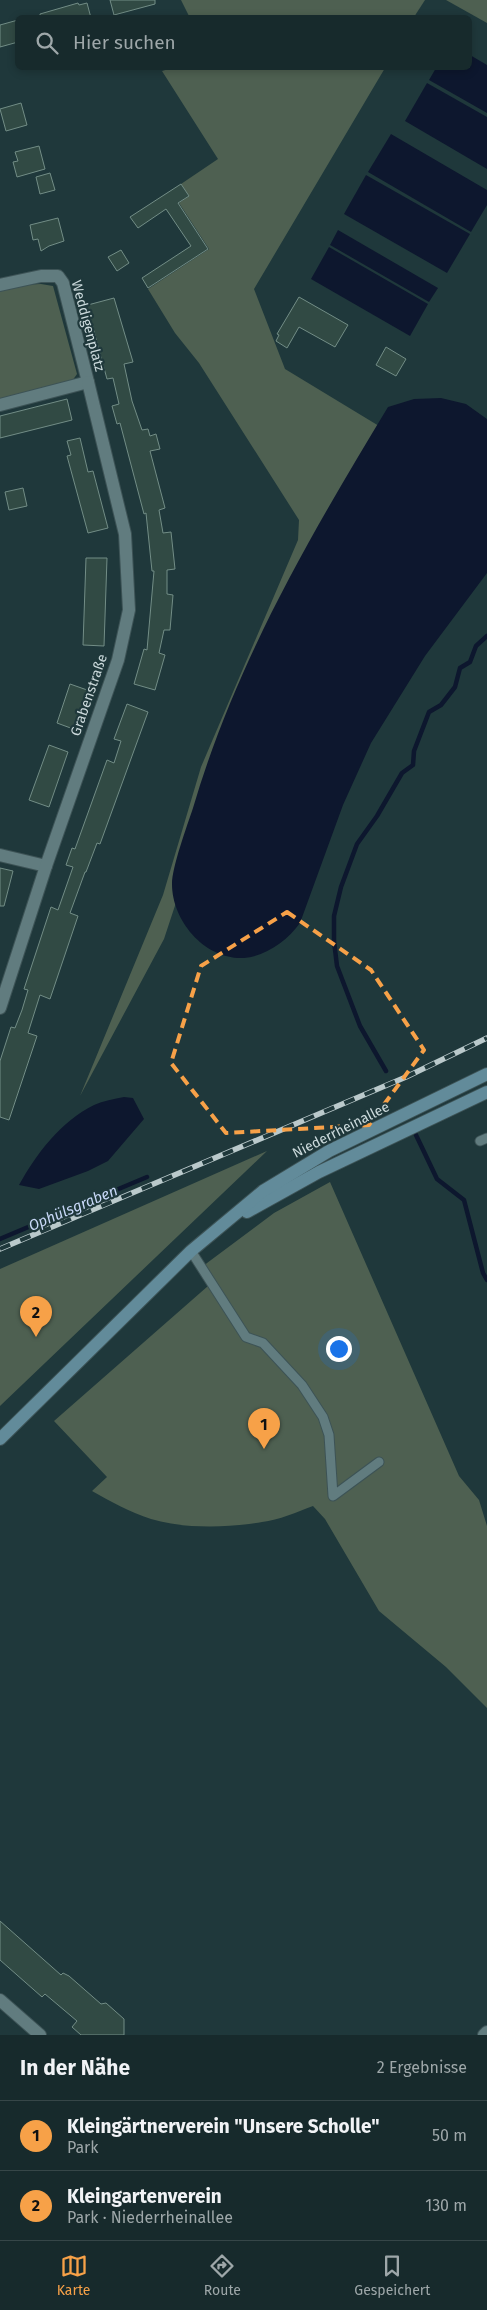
<!DOCTYPE html>
<html lang="de">
<head>
<meta charset="utf-8">
<style>
  body { margin:0; font-family:"Fira Sans",sans-serif; background:#243638; color:#f1f3f6 }
  .you { position:absolute; left:338px; top:1348px; width:18px; height:18px; margin:-12px; border:4px solid #fff; border-radius:50%; background:#1a73e8; box-shadow:0 0 0 8px #1a73e833 }
  .badge { display:grid; place-items:center; width:32px; height:32px; border-radius:50%; background:#f7a148; color:#111; font-size:16px; font-weight:700 }
  .pin { position:absolute; translate:-50% -41px; filter:drop-shadow(0 1px 2px #0008) }
  .pin::after { content:''; position:absolute; top:26px; width:18px; height:15px; background:inherit; clip-path:polygon(0 0,100% 0,50% 100%) }
  .list { margin:0; padding:0; list-style:none }
  h2 { display:flex; justify-content:space-between; align-items:center; height:65px; margin:0; padding:0 20px; font-size:21px }
  h2 small { font-size:16px; font-weight:400; color:#9ea7a9 }
  .list li { display:grid; grid-template-columns:32px 1fr auto; gap:15px; align-items:center; box-sizing:border-box; height:70px; padding:0 20px; border-top:1px solid #364648 }
  .list b { display:block; font-size:19px; white-space:nowrap }
  .list p { margin:0; font-size:16px; white-space:nowrap; color:#9ea7a9 }
  .list em { font-size:16px; font-style:normal; color:#9ea7a9 }
  .icon { flex:none; width:28px; height:28px; fill:none; stroke:currentColor; stroke-width:2; stroke-linecap:round; stroke-linejoin:round }
  .map { position:relative; flex:none; width:487px; height:2035px; overflow:hidden }
  .search { position:absolute; background:#172a2c; box-shadow:0 2px 8px #0003; left:15px; right:15px; top:15px; height:55px; display:flex; align-items:center; gap:12px; box-sizing:border-box; padding:0 18px; border-radius:8px; color:#9ea7a9; font-size:19px }
  .sheet { height:205px; background:#172a2c }
  nav { display:flex; justify-content:space-around; align-items:center; box-sizing:border-box; height:70px; border-top:1px solid #364648; background:#172a2c; font-size:14px; color:#9ea7a9 }
  nav a { display:grid; justify-items:center; gap:2px }
  nav .on { color:#f7a148 }
  .map>svg:first-child { display:block }
  .green { fill:#4e6051 }
  .water { fill:#0d172e }
  .lines { fill:none; stroke-linecap:round; stroke-linejoin:round }
  .stream { stroke:#0d172e; stroke-width:4.5 }
  .building { fill:#314a44; stroke:#728d86 }
  .lane-casing { stroke:#3d5356; stroke-width:11 }
  .street-casing { stroke:#3d5356; stroke-width:14 }
  .secondary-casing { stroke:#3d5356; stroke-width:14 }
  .lane { stroke:#617c7f; stroke-width:9 }
  .street { stroke:#617c7f; stroke-width:12 }
  .secondary { stroke:#628b9a; stroke-width:12 }
  .rail-casing { stroke:#bac9cb; stroke-width:5.5 }
  .rail { stroke:#1f383b; stroke-width:4; stroke-dasharray:11; stroke-linecap:butt }
  .marked { fill:none; stroke:#f7a148; stroke-width:4; stroke-dasharray:10 6; stroke-linejoin:round }
  .labels { text-anchor:middle; dominant-baseline:central; stroke-width:4.5; stroke-linejoin:round; paint-order:stroke }
  .street-label { font-size:14px; fill:#ccdadc; stroke:#1f383b }
  .water-label { font-size:15px; font-style:italic; fill:#c8d8f7; stroke:#1f383b }
</style>
</head>
<body>
<div class="map">
<svg width="487" height="2035" viewBox="0 0 487 2035">
  <rect width="100%" height="100%" fill="#1f383b"/>
  <!-- green -->
  <g class="green">
    <polygon points="181,0 425,0 414,17 190,18"/>
    <polygon points="446,0 487,0 487,23"/>
    <polygon points="172,68 385,68 254,289 285,369 379,426 221,766 164,939 80,1096 163,895 201,767 298,540 299,520 199,363 175,333 148,289 209,249 179,203 189,196 181,184 218,159 162,71"/>
    <polygon points="41,284 53,286 77,374 70,384 0,401 0,289 16,285"/>
    <polygon points="267,1151 1,1405 0,1406 0,1269"/>
    <path d="M330 1182 459 1476 479 1500 487 1526V1708L446 1667 379 1611 325 1519 313 1506C297 1512 279 1520 262 1522 228 1528 184 1529 151 1519 130 1512 111 1502 92 1491L107 1477 54 1421 208 1286 198 1271 207 1263 274 1213Z"/>
  </g>
  <!-- water -->
  <g class="water">
    <polygon points="470,55 487,65 487,113 429,80 436,68 470,68"/>
    <polygon points="427,83 487,117 487,169 405,121"/>
    <polygon points="391,134 487,190 487,205 471,232 368,172"/>
    <polygon points="366,175 470,234 447,273 344,214"/>
    <polygon points="338,230 438,288 429,302 330,245"/>
    <polygon points="329,247 428,304 410,336 311,279"/>
    <path d="M441 398 466 404 487 419V573L425 656 371 743 343 805 300 923C287 941 266 956 244 958 205 960 172 921 172 884 172 867 187 826 193 808 236 662 310 536 388 407L414 399Z"/>
    <path d="M124 1097 133 1098 144 1119 108 1161 88 1171 39 1189 19 1185C36 1154 61 1121 94 1105 103 1101 114 1099 124 1097Z"/>
  </g>
  <g class="lines">
    <!-- stream -->
    <g class="stream">
      <polyline points="386,1071 360,1026 337,966 334,941 334,916 341,887 357,844 377,816 402,773 413,765 414,751 429,712 441,705 455,687 460,668 470,662 476,646 487,636"/>
      <polyline points="416,1135 437,1179 464,1200 483,1273 487,1280"/>
      <polyline points="0,1239 147,1177"/>
    </g>
  </g>
  <!-- building -->
  <g class="building">
    <polygon points="110,0 155,0 155,4 114,15"/>
    <polygon points="78,3 79,5 87,3 91,18 40,18 40,14"/>
    <polygon points="18,20 18,42 0,47 0,25"/>
    <polygon points="21,103 27,125 6,131 0,109"/>
    <polygon points="39,146 45,169 17,177 13,162 18,161 15,152"/>
    <polygon points="50,173 55,190 40,194 36,177"/>
    <polygon points="181,184 189,196 178,203 208,249 148,288 142,278 191,246 166,209 138,228 130,217"/>
    <polygon points="58,218 64,241 49,246 41,251 38,239 33,240 30,225"/>
    <polygon points="121,250 129,263 117,271 108,257"/>
    <polygon points="299,297 348,325 335,347 299,327 287,348 276,341 279,335 277,334"/>
    <polygon points="114,298 133,362 124,364 132,401 142,430 148,429 150,436 156,434 160,449 150,451 165,508 159,510 163,533 171,532 175,569 167,570 167,594 173,595 170,630 164,630 159,653 165,655 155,690 134,684 144,649 147,650 154,571 152,571 146,513 144,514 120,423 117,424 112,406 119,404 113,378 107,379 92,324 89,325 84,306"/>
    <polygon points="386,347 406,359 396,376 376,365"/>
    <polygon points="67,399 72,420 0,438 0,416"/>
    <polygon points="80,438 88,472 93,471 108,528 88,533 67,456 71,455 67,441"/>
    <polygon points="23,488 27,506 9,510 5,492"/>
    <polygon points="86,558 107,558 104,646 83,645"/>
    <polygon points="70,684 90,691 76,730 57,723"/>
    <polygon points="127,704 148,712 100,844 97,843 86,872 85,872 70,913 78,916 50,999 40,995 28,1033 37,1036 9,1120 0,1117 0,1061 11,1027 15,1028 22,1010 28,990 24,989 51,907 58,910 73,867 66,865 72,848 75,849 107,760 114,763 121,741 114,739"/>
    <polygon points="49,745 68,752 49,807 29,800"/>
    <polygon points="0,868 13,871 4,906 0,906"/>
    <polygon points="0,1921 61,1975 63,1973 69,1976 101,2004 106,2003 124,2019 124,2035 81,2035 72,2027 77,2021 45,1994 42,1997 0,1960"/>
  </g>
  <g class="lines">
    <defs>
      <g id="lane">
        <polyline points="480,1141 487,1138"/>
        <polyline points="191,1251 246,1337 263,1343 302,1385 323,1417 329,1435 333,1496 379,1462"/>
      </g>
      <g id="street">
        <polyline points="0,285 41,276 58,276 63,283 88,382 0,405"/>
        <polyline points="0,855 46,866"/>
        <polyline points="0,1008 46,866 118,660 129,610 125,534 88,382"/>
        <polyline points="0,2000 40,2035"/>
        <polyline points="484,2035 487,2032"/>
      </g>
      <g id="secondary">
        <polyline points="247,1212 319,1172 487,1092"/>
        <polyline points="0,1439 191,1251 263,1191 329,1151 487,1074"/>
      </g>
    </defs>
    <!-- lane casing -->
    <use href="#lane" class="lane-casing"/>
    <!-- street casing -->
    <use href="#street" class="street-casing"/>
    <!-- secondary casing -->
    <use href="#secondary" class="secondary-casing"/>
    <!-- lane -->
    <use href="#lane" class="lane"/>
    <!-- street -->
    <use href="#street" class="street"/>
    <!-- secondary -->
    <use href="#secondary" class="secondary"/>
    <defs>
      <polyline id="rail" points="0,1249 406,1077 487,1038"/>
    </defs>
    <!-- rail casing -->
    <use href="#rail" class="rail-casing"/>
    <!-- rail -->
    <use href="#rail" class="rail"/>
  </g>
  <!-- marked area -->
  <path class="marked" d="M287 912 371 970 424 1050 369 1125 226 1133 171 1063 201 966Z"/>
  <g class="labels">
    <!-- street labels -->
    <g class="street-label">
      <text transform="translate(88 326) rotate(75)">Weddigenplatz</text>
      <text transform="translate(89 695) rotate(-71)">Grabenstraße</text>
      <text transform="translate(341 1130) rotate(-27)">Niederrheinallee</text>
    </g>
    <!-- water labels -->
    <g class="water-label">
      <text transform="translate(73 1208) rotate(-23)">Ophülsgraben</text>
    </g>
  </g>
</svg>
<div class="you"></div>
<div class="pin badge" style="left:264px;top:1449px">1</div>
<div class="pin badge" style="left:36px;top:1337px">2</div>
<div class="search"><svg class="icon" aria-label="search" viewBox="0 0 24 24"><circle cx="10" cy="10" r="6"/><path d="M15 15l6 6"/></svg>Hier suchen</div>
</div>
<section class="sheet">
<h2>In der Nähe<small>2 Ergebnisse</small></h2>
<ul class="list">
<li><span class="badge">1</span><div><b>Kleingärtnerverein &quot;Unsere Scholle&quot;</b><p>Park</p></div><em>50 m</em></li>
<li><span class="badge">2</span><div><b>Kleingartenverein</b><p>Park · Niederrheinallee</p></div><em>130 m</em></li>
</ul>
</section>
<nav>
<a class="on"><svg class="icon" aria-label="map" viewBox="0 0 24 24"><path d="M3 6l6-2 6 2 6-2v14l-6 2-6-2-6 2zM9 4v14M15 6v14"/></svg>Karte</a>
<a><svg class="icon" aria-label="directions" viewBox="0 0 24 24"><path d="M12 3l9 9-9 9-9-9zM9 14v-3h6M13 9l2 2-2 2"/></svg>Route</a>
<a><svg class="icon" aria-label="saved" viewBox="0 0 24 24"><path d="M7 4h10v16l-5-4-5 4z"/></svg>Gespeichert</a>
</nav>
</body>
</html>
